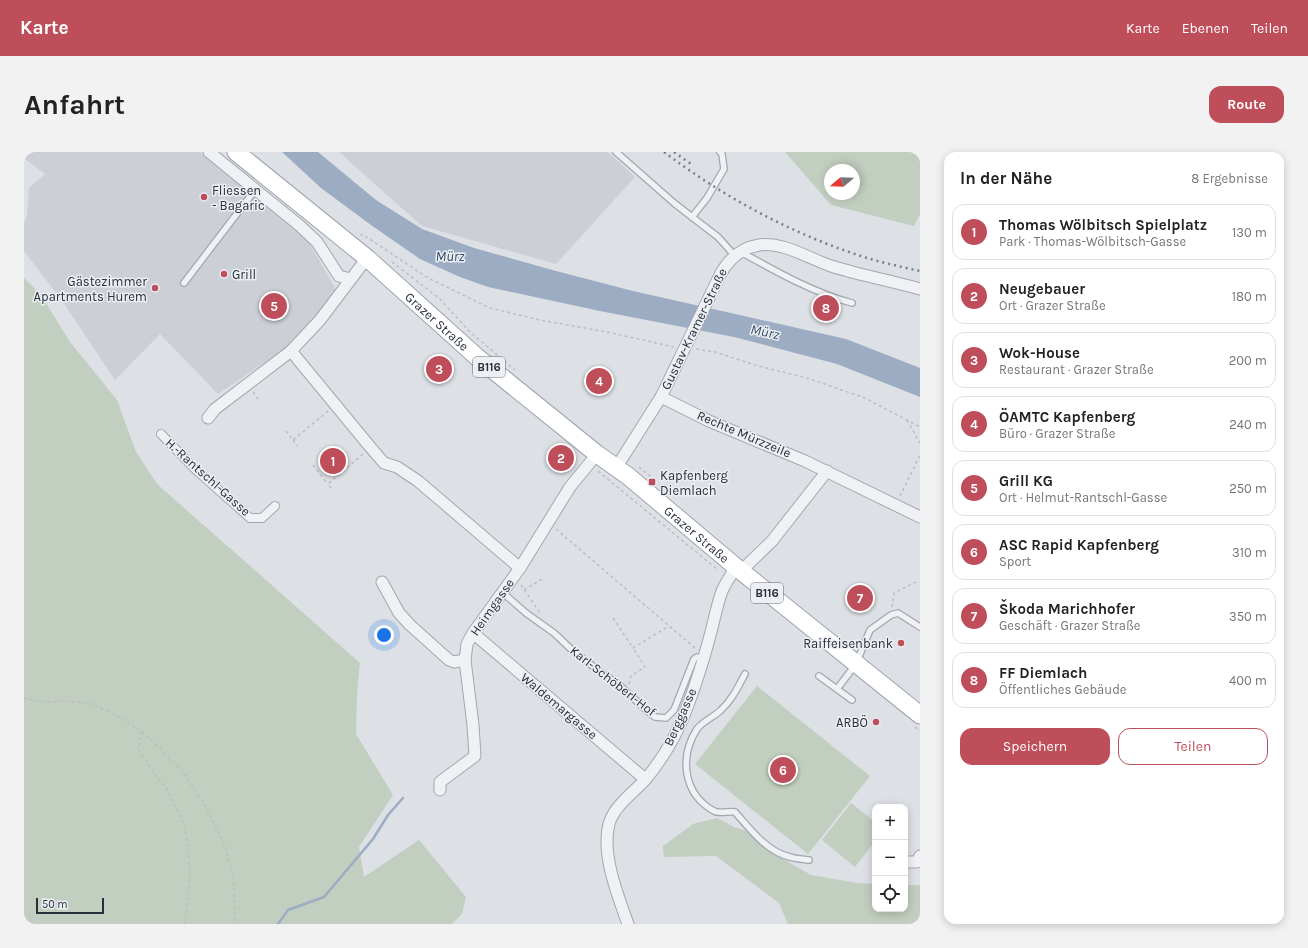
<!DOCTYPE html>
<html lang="de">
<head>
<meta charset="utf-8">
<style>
  body { margin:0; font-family:Karla,sans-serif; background:#f2f2f2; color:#222 }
  .controls { position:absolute; right:12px; bottom:12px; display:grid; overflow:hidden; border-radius:8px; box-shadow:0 2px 10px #0003 }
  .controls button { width:36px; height:36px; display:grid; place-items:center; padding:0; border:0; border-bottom:1px solid #e0e0e0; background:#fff; color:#222; font:20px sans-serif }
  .compass { position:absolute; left:800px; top:12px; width:36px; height:36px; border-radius:50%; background:#fff; box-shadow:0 2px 10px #0003; rotate:251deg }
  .scale { position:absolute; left:12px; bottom:10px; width:68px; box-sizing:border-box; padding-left:4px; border:2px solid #282e3a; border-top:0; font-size:11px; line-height:14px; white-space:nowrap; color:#282e3a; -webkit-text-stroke:3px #eceff3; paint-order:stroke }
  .you { position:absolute; left:360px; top:483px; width:14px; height:14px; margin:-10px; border:3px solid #fff; border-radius:50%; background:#1a73e8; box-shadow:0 0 0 6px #1a73e833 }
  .badge { display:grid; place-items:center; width:26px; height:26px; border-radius:50%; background:#be4e5a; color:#fff; font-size:13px; font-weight:700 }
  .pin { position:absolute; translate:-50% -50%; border:2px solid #fff; box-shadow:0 1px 4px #0006 }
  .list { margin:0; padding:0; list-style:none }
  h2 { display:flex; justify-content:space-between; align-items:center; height:52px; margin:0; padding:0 16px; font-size:17px }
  h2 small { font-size:13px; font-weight:400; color:#767676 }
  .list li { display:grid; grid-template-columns:26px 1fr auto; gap:12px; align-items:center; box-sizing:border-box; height:56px; margin:0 8px 8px; padding:0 8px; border:1px solid #e0e0e0; border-radius:12px }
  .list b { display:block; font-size:15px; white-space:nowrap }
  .list p { margin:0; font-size:13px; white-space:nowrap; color:#767676 }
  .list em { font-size:13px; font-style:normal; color:#767676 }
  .actions { display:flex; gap:8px; padding:12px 16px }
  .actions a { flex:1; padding:9px 0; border:1px solid #be4e5a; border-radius:12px; text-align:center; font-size:14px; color:#be4e5a }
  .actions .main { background:#be4e5a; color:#fff }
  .icon { flex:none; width:22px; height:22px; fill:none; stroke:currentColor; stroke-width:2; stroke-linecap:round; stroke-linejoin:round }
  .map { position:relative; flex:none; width:896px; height:772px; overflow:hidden; border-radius:12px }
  header { display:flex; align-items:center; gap:24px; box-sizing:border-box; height:56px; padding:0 20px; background:#be4e5a; color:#fff }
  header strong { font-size:19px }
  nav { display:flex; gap:22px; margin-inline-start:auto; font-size:14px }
  .intro { display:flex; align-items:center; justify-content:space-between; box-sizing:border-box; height:96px; padding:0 24px }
  h1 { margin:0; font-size:28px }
  .button { padding:10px 18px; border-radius:12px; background:#be4e5a; color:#fff; font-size:14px; font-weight:700 }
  main { display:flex; gap:24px; padding:0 24px }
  aside { flex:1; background:#fff; border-radius:12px; box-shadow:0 2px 10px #0003 }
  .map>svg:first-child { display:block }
  .built { fill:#cccfd6 }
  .green { fill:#c2cebf; fill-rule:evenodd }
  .water { fill:#9cacc2 }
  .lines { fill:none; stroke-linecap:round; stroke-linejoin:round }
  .stream { stroke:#9cacc2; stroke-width:2.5 }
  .service-casing { stroke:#a3a7ae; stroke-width:8 }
  .pedestrian-casing { stroke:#a3a7ae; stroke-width:10 }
  .minor-casing { stroke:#a3a7ae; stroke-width:13 }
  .primary-casing { stroke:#9ea4b0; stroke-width:19 }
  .path { stroke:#bbbec4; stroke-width:1.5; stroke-dasharray:3 3; stroke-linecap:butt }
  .service { stroke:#eff1f4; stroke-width:5.5 }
  .pedestrian { stroke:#eff1f4; stroke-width:8 }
  .minor { stroke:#eff1f4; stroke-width:11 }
  .primary { stroke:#fff; stroke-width:17 }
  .rail { stroke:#787f8d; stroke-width:2.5; stroke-dasharray:2 4; stroke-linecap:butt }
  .poi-dot { fill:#be4e5a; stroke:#eceff3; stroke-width:1.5 }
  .labels { text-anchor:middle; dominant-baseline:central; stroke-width:3; stroke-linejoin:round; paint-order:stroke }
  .shield { fill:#eceff3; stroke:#636872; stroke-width:1 }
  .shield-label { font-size:12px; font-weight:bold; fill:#282e3a }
  .poi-label { font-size:13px; fill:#282e3a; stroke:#eceff3; text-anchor:start }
  .street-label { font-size:13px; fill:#282e3a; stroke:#eceff3 }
  .water-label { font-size:14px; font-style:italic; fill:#374b69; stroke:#eceff3 }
</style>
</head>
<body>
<header>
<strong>Karte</strong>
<nav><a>Karte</a><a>Ebenen</a><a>Teilen</a></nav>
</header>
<div class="intro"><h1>Anfahrt</h1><a class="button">Route</a></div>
<main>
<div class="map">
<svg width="896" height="772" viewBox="0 0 896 772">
  <rect width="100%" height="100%" fill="#dde0e5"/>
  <!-- built -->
  <g class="built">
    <polygon points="0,0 176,0 284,88 312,138 295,163 264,195 194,242 136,182 91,228 39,150 0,99 0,72 3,64 5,36 21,22 0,6"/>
    <polygon points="315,0 584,0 611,25 532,112 398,74"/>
  </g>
  <!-- green -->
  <g class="green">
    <path d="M761 0H896V62L890 74 807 53ZM806 18H830V42H806Z"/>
    <polygon points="0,126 17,143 46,190 93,248 112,300 133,332 336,511 333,541 332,582 369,643 335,695 340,725 395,688 442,745 438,762 428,772 0,772"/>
    <polygon points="733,534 846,624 784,702 671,612"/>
    <polygon points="827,651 851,670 851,689 831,715 798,688"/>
    <polygon points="693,666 710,675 723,679 756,705 787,723 833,731 851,732 851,757 881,757 881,733 896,733 896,772 764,772 755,751 692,704 640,705 639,694 669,672"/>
  </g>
  <!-- water -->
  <polygon class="water" points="258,0 294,0 352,48 398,77 450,96 532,119 609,139 822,187 896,216 896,245 813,212 710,185 576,159 464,135 436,125 396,107 347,73 297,36"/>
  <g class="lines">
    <!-- stream -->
    <polyline class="stream" points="254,772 264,758 300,745 349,687 364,663 379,646"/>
    <defs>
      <g id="service">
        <polyline points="592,0 650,51 668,65"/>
        <polyline points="696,0 698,2 700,17 683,46 668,65 694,85 711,104"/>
        <path d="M717 100C751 119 790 141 828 151"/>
        <polyline points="160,131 231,38"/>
        <polyline points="478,440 502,461 530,481 549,499 583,525 593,531 621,557 631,565 642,566 650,558 670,507 673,505 679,508"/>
        <path d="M721 522C714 535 708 548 697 558 690 565 679 569 673 577 655 605 659 642 690 659 695 662 705 659 711 660 726 677 743 700 766 705 772 707 779 707 785 708"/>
        <polyline points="795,524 828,548"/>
        <polyline points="813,537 832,512 846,478 867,463 874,461 896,475"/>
      </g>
      <polyline id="pedestrian" points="137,282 172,318 226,366 238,366 251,354"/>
      <g id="minor">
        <polyline points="185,0 275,73 293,90 315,124 326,127"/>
        <polyline points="267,199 347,296 360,311 373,315 394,329 496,416"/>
        <polyline points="637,245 685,269 781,309 896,365"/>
        <polyline points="184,266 191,257 267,199 296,168 343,106"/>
        <path d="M592 316 637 245 696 123C704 108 717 96 735 93 758 89 786 107 807 114 836 123 867 129 896 137"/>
        <polyline points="717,419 748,389 803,319"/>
        <polyline points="358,430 375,461 386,473 425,508 430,510 441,508"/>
        <polyline points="449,481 621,627"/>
        <polyline points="416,638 416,630 451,604 449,573 441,508 443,492 449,481 496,416 546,335 573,302"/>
        <polyline points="881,710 893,710 896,704"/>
        <path d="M604 772C594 744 577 702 585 672 590 654 609 641 621 628 632 615 642 600 650 585 665 556 675 523 684 491 689 474 692 456 698 439 702 430 707 423 712 415"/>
      </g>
      <g id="primary">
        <path id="s1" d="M212 0 343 106 453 205 573 302 604 324 712 415 896 563"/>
      </g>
    </defs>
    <!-- service casing -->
    <use href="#service" class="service-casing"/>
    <!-- pedestrian casing -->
    <use href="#pedestrian" class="pedestrian-casing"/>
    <!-- minor casing -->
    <use href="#minor" class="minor-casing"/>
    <!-- primary casing -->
    <use href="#primary" class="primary-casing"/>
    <!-- path -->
    <g class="path">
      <polyline points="337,84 338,82 404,126 466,156 516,168 583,180 650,195"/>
      <polyline points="368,110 416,147 446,180 491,218"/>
      <polyline points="672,197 691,200 734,214 783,226 841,246 896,275"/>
      <polyline points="229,240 236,250"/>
      <polyline points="883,268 896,291"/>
      <polyline points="262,279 269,288 304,259"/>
      <polyline points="269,288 273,294"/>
      <polyline points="289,313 304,332"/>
      <polyline points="615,315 627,325"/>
      <polyline points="574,319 694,418"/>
      <polyline points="307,336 304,332 339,302"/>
      <polyline points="876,344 896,303"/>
      <polyline points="532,377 672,497"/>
      <polyline points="497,433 516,461"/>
      <polyline points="500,438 518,427"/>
      <polyline points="868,455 870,441 892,430"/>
      <polyline points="589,466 609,496 645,474"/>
      <polyline points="605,532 607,524 621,515 609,496"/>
      <polyline points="0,546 18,550 41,549 69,552 95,565 117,579 137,597 158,619 180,651 202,696 210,730 211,772"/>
      <polyline points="891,575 896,579"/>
      <polyline points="117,579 115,598 127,617 143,637 158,667 163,687 166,722 161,772"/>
    </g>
    <!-- service -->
    <use href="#service" class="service"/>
    <!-- pedestrian -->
    <use href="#pedestrian" class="pedestrian"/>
    <!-- minor -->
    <use href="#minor" class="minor"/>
    <!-- primary -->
    <use href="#primary" class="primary"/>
    <!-- rail -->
    <g class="rail">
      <path d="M640 0C701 46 770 83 843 106 860 111 878 115 896 119"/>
      <polyline points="650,0 667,12"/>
    </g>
  </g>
  <!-- markers -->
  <g class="poi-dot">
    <circle cx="180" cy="45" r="4"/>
    <circle cx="200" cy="122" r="4"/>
    <circle cx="131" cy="136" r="4"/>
    <rect x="624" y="326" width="8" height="8" rx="2"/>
    <circle cx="877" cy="491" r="4"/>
    <circle cx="852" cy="570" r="4"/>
  </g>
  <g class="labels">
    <!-- shield labels -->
    <g class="shield">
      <rect x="449" y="205" width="32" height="20" rx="3"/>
      <rect x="727" y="431" width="32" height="20" rx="3"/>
    </g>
    <g class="shield-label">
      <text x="465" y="215">B116</text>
      <text x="743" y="441">B116</text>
    </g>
    <!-- poi labels -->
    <g class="poi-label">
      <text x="188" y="38">Fliessen<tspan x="188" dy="15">- Bagaric</tspan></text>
      <text x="208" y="122">Grill</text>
      <text x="123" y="129" text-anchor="end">Gästezimmer<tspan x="123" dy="15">Apartments Hurem</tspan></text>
      <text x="636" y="323">Kapfenberg<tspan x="636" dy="15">Diemlach</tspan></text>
      <text x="869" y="491" text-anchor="end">Raiffeisenbank</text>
      <text x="844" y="570" text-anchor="end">ARBÖ</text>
    </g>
    <!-- street labels -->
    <g class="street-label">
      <text stroke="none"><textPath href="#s1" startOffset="263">Grazer Straße</textPath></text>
      <text transform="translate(670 177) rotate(-64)">Gustav-Kramer-Straße</text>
      <text transform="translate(720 282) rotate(23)">Rechte Mürzzeile</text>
      <text transform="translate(184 325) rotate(42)">H.-Rantschl-Gasse</text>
      <text stroke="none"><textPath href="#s1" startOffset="599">Grazer Straße</textPath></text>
      <text transform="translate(468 455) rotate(-55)">Heimgasse</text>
      <text transform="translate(589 529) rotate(38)">Karl-Schöberl-Hof</text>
      <text transform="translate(535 554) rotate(40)">Waldemargasse</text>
      <text transform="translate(656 565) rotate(-66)">Berggasse</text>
    </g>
    <!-- water labels -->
    <g class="water-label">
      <text x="426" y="104">Mürz</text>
      <text transform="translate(741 180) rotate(12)">Mürz</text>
    </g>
  </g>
</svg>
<div class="controls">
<button>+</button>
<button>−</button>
<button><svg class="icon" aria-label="locate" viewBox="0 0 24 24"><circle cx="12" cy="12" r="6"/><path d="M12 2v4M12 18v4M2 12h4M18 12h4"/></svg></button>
</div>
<svg class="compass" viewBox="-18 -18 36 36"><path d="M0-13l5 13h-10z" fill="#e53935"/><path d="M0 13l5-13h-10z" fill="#767676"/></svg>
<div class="scale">50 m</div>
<div class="you"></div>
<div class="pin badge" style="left:309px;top:309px">1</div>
<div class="pin badge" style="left:537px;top:306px">2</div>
<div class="pin badge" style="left:415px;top:217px">3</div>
<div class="pin badge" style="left:575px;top:229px">4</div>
<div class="pin badge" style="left:250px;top:154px">5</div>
<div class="pin badge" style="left:759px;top:618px">6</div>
<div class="pin badge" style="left:836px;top:446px">7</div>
<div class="pin badge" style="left:802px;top:156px">8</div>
</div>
<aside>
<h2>In der Nähe<small>8 Ergebnisse</small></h2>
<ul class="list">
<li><span class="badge">1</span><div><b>Thomas Wölbitsch Spielplatz</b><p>Park · Thomas-Wölbitsch-Gasse</p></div><em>130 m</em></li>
<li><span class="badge">2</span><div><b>Neugebauer</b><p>Ort · Grazer Straße</p></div><em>180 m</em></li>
<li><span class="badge">3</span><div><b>Wok-House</b><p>Restaurant · Grazer Straße</p></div><em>200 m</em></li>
<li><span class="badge">4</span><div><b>ÖAMTC Kapfenberg</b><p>Büro · Grazer Straße</p></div><em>240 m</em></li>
<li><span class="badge">5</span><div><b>Grill KG</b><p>Ort · Helmut-Rantschl-Gasse</p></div><em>250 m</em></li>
<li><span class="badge">6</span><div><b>ASC Rapid Kapfenberg</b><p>Sport</p></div><em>310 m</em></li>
<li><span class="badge">7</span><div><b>Škoda Marichhofer</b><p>Geschäft · Grazer Straße</p></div><em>350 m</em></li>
<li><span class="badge">8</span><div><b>FF Diemlach</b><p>Öffentliches Gebäude</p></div><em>400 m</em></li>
</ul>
<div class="actions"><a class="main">Speichern</a><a>Teilen</a></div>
</aside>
</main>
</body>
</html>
